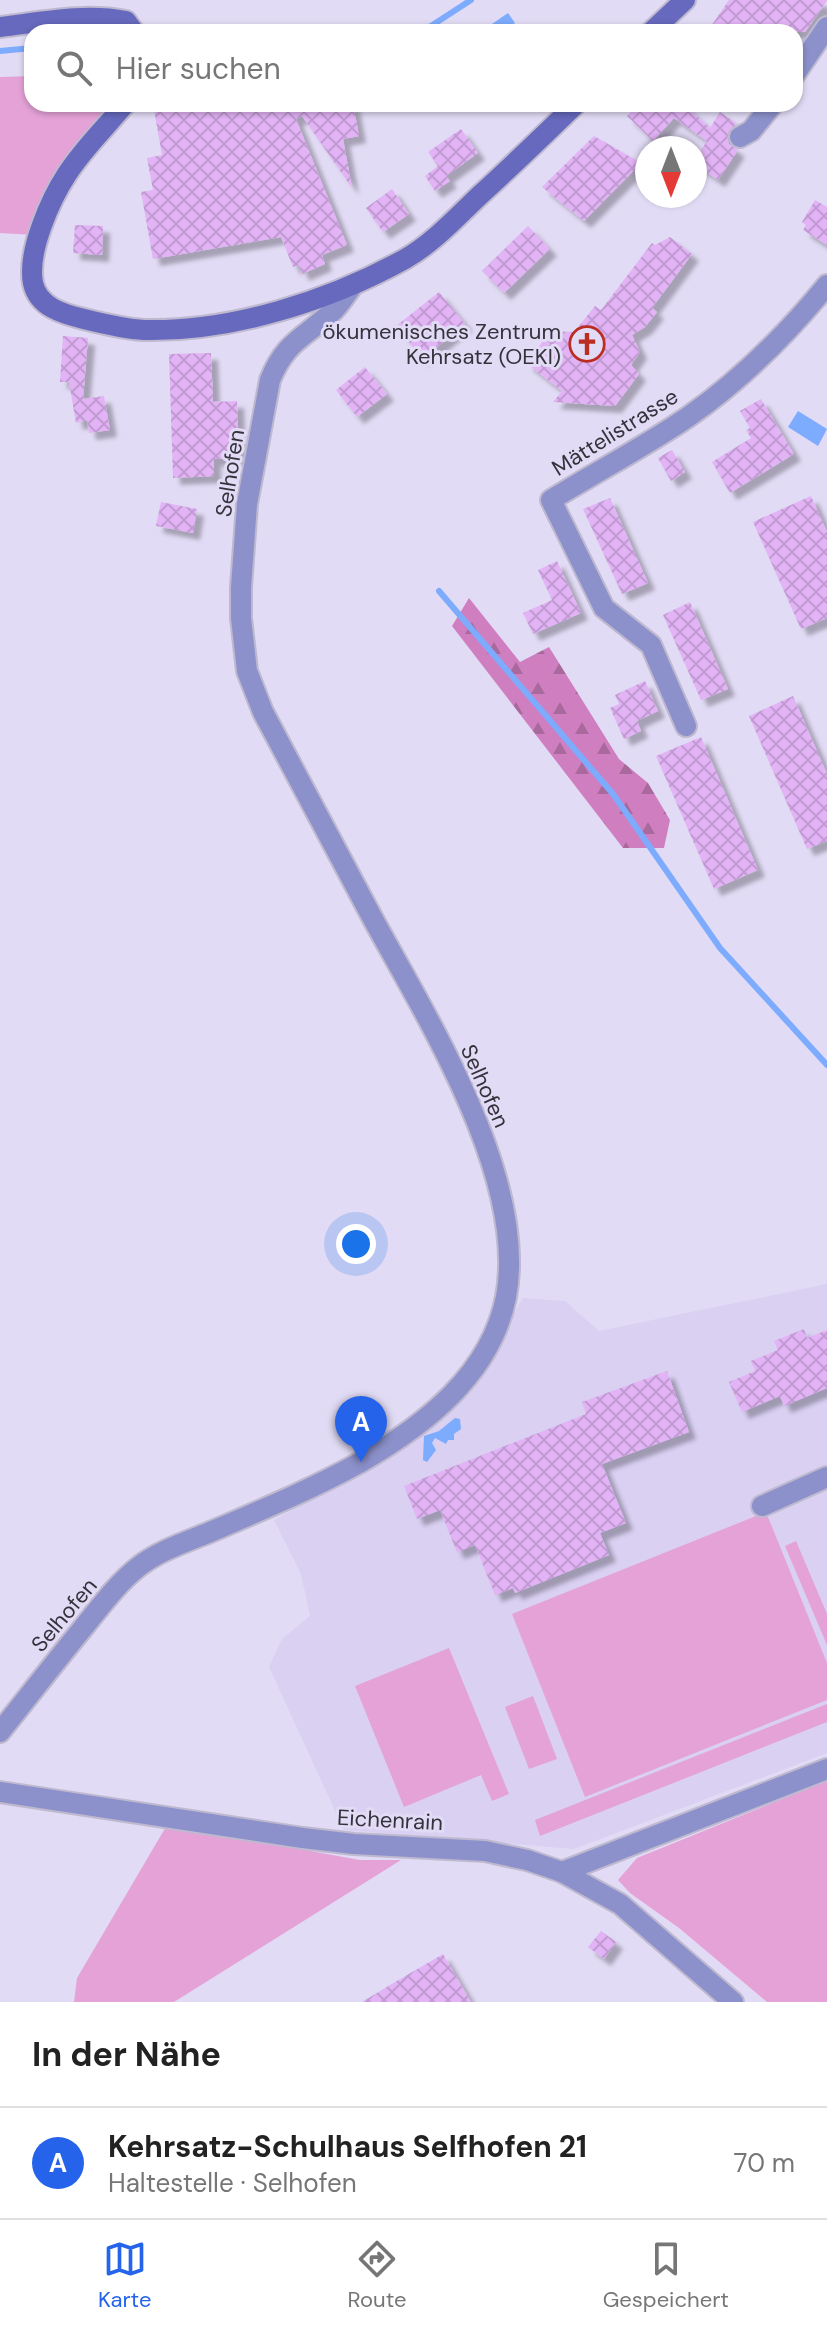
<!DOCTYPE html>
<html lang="de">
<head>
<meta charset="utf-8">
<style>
  body { margin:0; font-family:"DM Sans",sans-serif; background:#f6f6f6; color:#222 }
  .compass { position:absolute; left:635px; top:136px; width:72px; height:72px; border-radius:50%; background:#fff; box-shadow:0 2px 6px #0004; rotate:180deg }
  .you { position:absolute; left:356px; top:1244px; width:28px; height:28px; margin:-20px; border:6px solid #fff; border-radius:50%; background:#1a73e8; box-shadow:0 0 0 12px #1a73e833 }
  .badge { display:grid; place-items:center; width:52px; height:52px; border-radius:50%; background:#2563eb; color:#fff; font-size:26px; font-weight:700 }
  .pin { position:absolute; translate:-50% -66px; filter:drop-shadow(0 2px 4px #0008) }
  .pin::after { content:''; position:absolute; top:42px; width:28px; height:24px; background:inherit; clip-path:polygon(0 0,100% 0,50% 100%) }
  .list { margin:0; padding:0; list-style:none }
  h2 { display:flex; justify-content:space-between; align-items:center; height:104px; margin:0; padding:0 32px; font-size:34px }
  h2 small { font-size:26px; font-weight:400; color:#767676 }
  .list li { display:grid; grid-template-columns:52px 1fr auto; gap:24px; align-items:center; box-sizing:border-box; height:112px; padding:0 32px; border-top:2px solid #e0e0e0 }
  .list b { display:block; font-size:30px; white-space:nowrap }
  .list p { margin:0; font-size:26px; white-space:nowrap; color:#767676 }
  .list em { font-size:26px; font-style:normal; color:#767676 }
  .icon { flex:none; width:44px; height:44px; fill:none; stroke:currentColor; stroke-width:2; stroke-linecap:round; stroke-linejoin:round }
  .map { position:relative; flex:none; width:827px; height:2002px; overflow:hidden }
  .search { position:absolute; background:#fff; box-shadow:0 2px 6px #0004; left:24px; right:24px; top:24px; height:88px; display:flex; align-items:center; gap:20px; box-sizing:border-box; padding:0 28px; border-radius:24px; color:#767676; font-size:30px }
  .sheet { height:216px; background:#fff }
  nav { display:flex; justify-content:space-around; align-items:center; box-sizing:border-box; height:112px; border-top:2px solid #e0e0e0; background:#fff; font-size:22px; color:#767676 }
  nav a { display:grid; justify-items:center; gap:4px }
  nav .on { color:#2563eb }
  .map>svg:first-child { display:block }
  .built { fill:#d9d0f2 }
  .grass { fill:#e5a2d7 }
  .forest { fill:url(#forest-firs) }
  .water { fill:#7dabfd }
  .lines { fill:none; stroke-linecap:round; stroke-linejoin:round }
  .stream { stroke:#7dabfd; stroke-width:6 }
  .building { fill:url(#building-cross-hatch); filter:url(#shadow) }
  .street-casing { stroke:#bfb9d0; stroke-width:24 }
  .secondary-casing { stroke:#bfb9d0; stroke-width:24 }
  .street { stroke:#8c91cb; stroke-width:20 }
  .secondary { stroke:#6669bd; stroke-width:20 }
  .labels { text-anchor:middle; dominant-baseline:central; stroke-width:6; stroke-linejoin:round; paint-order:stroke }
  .poi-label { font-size:22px; fill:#35323c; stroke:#e2dbf5; text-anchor:end }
  .street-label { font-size:22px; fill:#35323c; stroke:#e2dbf5 }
</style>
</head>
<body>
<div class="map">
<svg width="827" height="2002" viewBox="0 0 827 2002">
  <defs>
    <pattern id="forest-firs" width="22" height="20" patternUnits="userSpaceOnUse" patternTransform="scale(2)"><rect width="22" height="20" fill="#cf7fc0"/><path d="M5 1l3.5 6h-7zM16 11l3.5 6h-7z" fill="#a9699d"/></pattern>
    <pattern id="building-cross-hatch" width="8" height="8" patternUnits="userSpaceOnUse" patternTransform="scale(2)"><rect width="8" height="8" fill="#e2b3f5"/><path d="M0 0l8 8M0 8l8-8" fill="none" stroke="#c29ad3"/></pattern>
    <filter id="shadow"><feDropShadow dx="7" dy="7" stdDeviation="2" flood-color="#0004"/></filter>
  </defs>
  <rect width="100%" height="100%" fill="#e2dbf5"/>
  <!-- built -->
  <polygon class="built" points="827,1284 827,1753 574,1849 344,1830 269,1667 282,1639 310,1616 301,1574 274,1520 390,1457 466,1394 523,1298 565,1301 599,1331"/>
  <!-- grass -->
  <g class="grass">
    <polygon points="32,76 32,104 107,104 116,117 35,235 0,233 0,77"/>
    <polygon points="766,1512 827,1663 827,1700 585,1797 512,1614"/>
    <polygon points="796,1541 827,1614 827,1645 785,1546"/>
    <polygon points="449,1648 509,1794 492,1801 481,1775 404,1807 355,1686"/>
    <polygon points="533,1696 557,1759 529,1769 505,1707"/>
    <polygon points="827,1704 827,1722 540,1836 535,1820"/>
    <polygon points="827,1781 827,2002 767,2002 679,1928 630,1893 618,1880 637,1858"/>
    <polygon points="167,1825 360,1860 401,1860 174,2002 74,2002 77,1978"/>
  </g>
  <!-- forest -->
  <polygon class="forest" points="469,598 520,662 549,647 619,759 648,783 670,820 664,848 623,848 452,626"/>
  <!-- water -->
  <g class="water">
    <polygon points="508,13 515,23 502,32 493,32 489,26"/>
    <polygon points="798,411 827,429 818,446 788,427"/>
    <polygon points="455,1418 460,1419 461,1429 454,1434 454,1440 448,1440 446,1444 435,1438 432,1443 436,1450 427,1462 423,1460 424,1436 439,1431"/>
  </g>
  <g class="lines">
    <!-- stream -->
    <g class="stream">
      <polyline points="416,32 431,26 471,0"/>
      <polyline points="0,51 32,48"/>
      <polyline points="439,591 613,794 720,948 827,1065"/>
    </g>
  </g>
  <!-- building -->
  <g class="building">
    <polygon points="729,0 827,0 827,1 805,32 707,32"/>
    <polygon points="153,104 353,104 359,136 343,139 352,188 302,116 296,119 347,245 322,255 325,264 302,274 299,265 293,267 281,237 153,259 141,192 153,190 147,158 162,155"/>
    <polygon points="638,104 687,104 686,106 710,128 720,112 736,123 729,131 727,137 729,144 738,150 718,180 695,164 695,159 707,141 674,118 653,141 627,116"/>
    <polygon points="461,129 478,153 446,176 450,181 435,191 425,176 438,166 428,152"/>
    <polygon points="594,136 641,163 584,221 542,187"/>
    <polygon points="392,189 409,214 383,232 366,208"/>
    <polygon points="815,200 827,207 827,245 803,230 806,225 802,222"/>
    <polygon points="75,225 103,226 102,255 73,253"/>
    <polygon points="528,226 550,249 504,293 482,271"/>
    <polygon points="670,237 692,254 652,308 657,312 645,327 632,335 640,352 631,365 639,374 615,406 553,402 562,391 526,363 551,331 574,332 595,306 601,310 652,243 655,245"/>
    <polygon points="439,292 465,324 423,359 396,326"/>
    <polygon points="63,336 88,338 83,399 104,396 110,430 89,433 87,420 76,423 69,382 60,382"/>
    <polygon points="211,353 213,402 237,401 239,458 214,459 214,476 173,478 169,354"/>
    <polygon points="365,367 387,394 357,417 336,390"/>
    <polygon points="761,399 794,454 730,493 712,462 751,438 746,430 750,428 740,411"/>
    <polygon points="672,450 685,472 671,481 658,458"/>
    <polygon points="811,496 827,532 827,618 801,629 753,522"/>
    <polygon points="610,498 648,583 622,594 583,509"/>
    <polygon points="161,502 197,509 193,533 156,526"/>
    <polygon points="557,561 581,613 533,634 523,613 552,600 538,570"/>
    <polygon points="690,602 728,689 701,700 663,615"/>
    <polygon points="645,681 658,711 637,721 641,731 624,739 610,708 619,704 615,695"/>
    <polygon points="793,696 827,774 827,841 807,849 749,716"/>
    <polygon points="701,737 758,870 714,889 656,756"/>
    <polygon points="804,1329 807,1338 827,1330 827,1388 784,1406 780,1396 742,1412 729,1382 755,1371 751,1361 778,1350 774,1341"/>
    <polygon points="667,1371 689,1432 602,1464 626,1523 600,1533 609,1555 515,1593 513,1588 495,1595 475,1545 457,1552 440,1510 417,1519 404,1486 586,1414 582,1402"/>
    <polygon points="601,1931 616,1942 604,1959 588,1947"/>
    <polygon points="443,1954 471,2002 362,2002 390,1985"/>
  </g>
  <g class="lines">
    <defs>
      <g id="street">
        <polyline points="795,74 827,27"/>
        <polyline points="740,137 751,131 773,104"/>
        <path d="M686 726 651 645 604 608 551 500C596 472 644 447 688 417 741 380 786 335 827 285"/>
        <polyline points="762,1506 827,1477"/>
        <path d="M0 1732C28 1697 55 1662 83 1628 100 1607 117 1584 137 1568 159 1550 189 1541 215 1530 264 1509 314 1488 361 1462 425 1425 491 1374 506 1297 528 1179 428 1020 373 919 336 850 299 781 263 712L247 671 241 618V587L247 504 270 380C286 340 306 337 334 310 341 303 347 293 353 285"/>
        <polyline points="0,1792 303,1838 354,1844 485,1851 527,1860 562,1872 620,1904 733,2002"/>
        <polyline points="562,1872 827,1769"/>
      </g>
      <g id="secondary">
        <path d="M0 27C42 22 84 13 126 21L134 32"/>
        <polyline points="651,32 685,0"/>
        <path d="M125 104C106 127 83 149 67 174 50 200 27 252 33 283 38 307 63 314 84 319 104 324 124 329 144 330 231 332 329 301 405 259 433 243 456 218 479 196 512 166 544 135 576 104"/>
      </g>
    </defs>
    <!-- street casing -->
    <use href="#street" class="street-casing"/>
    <!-- secondary casing -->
    <use href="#secondary" class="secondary-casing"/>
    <!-- street -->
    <use href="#street" class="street"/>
    <!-- secondary -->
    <use href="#secondary" class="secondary"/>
  </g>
  <!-- icons -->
  <defs>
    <symbol id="church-ring" viewBox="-11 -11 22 22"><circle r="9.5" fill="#e2dbf5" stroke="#bb2d23" stroke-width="1.5"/><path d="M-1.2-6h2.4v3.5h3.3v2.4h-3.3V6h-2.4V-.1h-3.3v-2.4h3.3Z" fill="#bb2d23"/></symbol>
  </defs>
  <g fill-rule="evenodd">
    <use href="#church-ring" x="567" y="324" width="40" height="40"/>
  </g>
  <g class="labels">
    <!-- poi labels -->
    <g class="poi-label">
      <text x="561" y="331">ökumenisches Zentrum<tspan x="561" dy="25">Kehrsatz (OEKI)</tspan></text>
    </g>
    <!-- street labels -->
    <g class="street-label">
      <text transform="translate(615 432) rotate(-32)">Mättelistrasse</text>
      <text transform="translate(230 473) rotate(-81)">Selhofen</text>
      <text transform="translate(485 1086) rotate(66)">Selhofen</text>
      <text transform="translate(64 1615) rotate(-50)">Selhofen</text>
      <text transform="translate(390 1820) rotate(3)">Eichenrain</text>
    </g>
  </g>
</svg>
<svg class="compass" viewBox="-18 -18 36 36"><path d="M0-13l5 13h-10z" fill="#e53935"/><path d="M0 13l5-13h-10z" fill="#767676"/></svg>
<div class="you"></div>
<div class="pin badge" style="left:361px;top:1462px">A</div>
<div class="search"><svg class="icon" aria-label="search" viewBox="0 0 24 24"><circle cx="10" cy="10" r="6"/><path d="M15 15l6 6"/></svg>Hier suchen</div>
</div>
<section class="sheet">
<h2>In der Nähe<small></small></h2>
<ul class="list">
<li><span class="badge">A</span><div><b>Kehrsatz-Schulhaus Selfhofen 21</b><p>Haltestelle · Selhofen</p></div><em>70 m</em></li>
</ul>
</section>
<nav>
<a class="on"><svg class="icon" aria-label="map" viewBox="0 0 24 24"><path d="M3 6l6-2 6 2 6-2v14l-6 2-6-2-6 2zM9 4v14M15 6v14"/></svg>Karte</a>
<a><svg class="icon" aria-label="directions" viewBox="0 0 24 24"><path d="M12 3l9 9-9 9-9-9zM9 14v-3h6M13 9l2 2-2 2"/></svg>Route</a>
<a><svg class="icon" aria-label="saved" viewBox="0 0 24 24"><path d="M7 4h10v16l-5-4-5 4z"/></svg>Gespeichert</a>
</nav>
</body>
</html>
